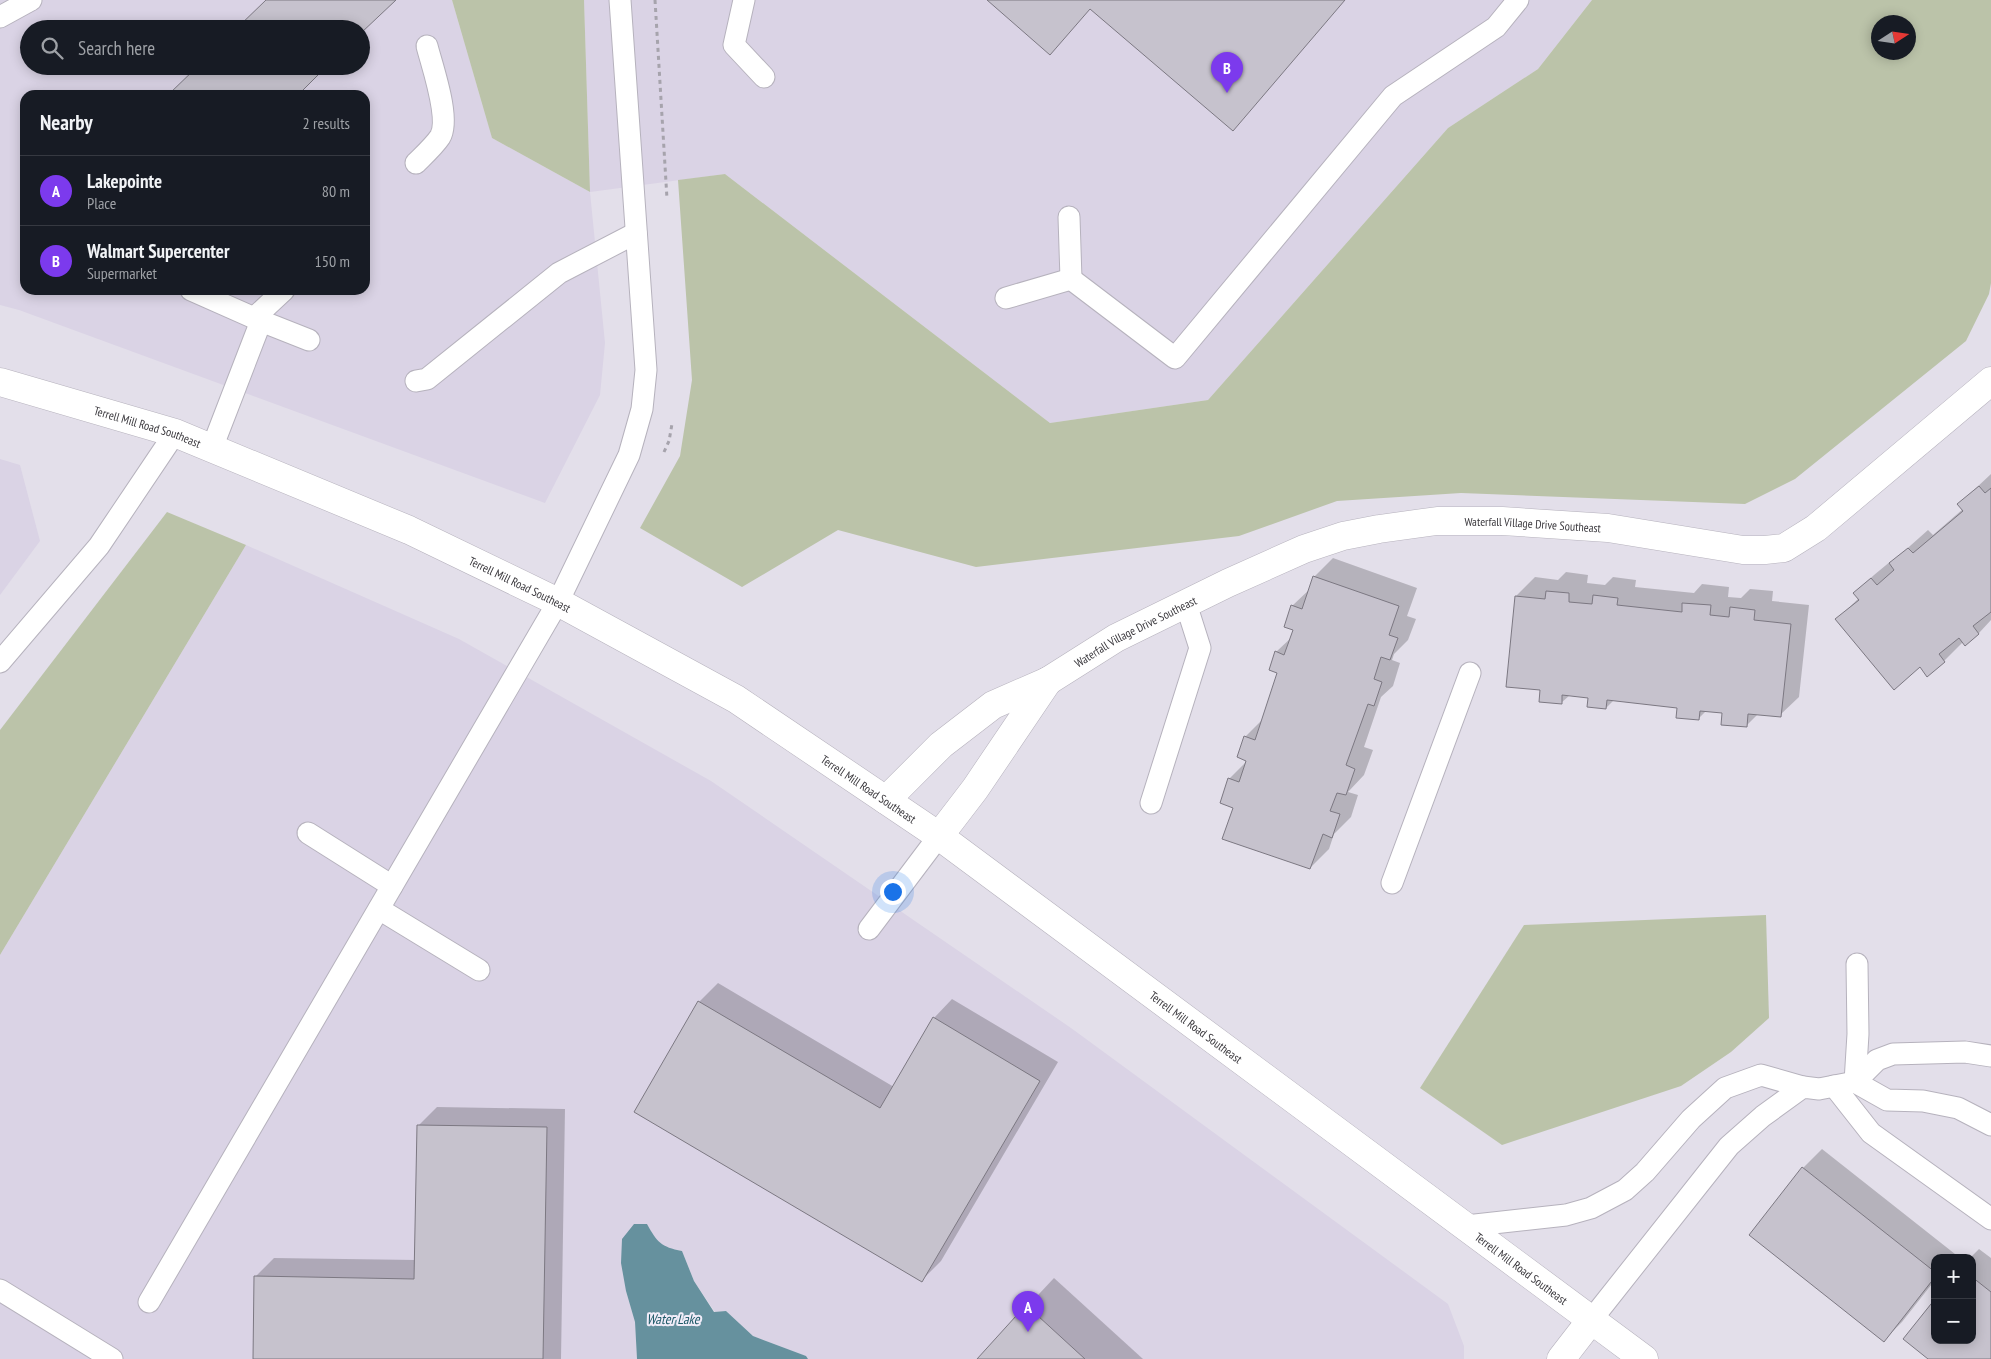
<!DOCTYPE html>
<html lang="en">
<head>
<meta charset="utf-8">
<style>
  body { margin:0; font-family:"PT Sans Narrow",sans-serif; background:#242831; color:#f1f3f6 }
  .controls { position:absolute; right:15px; bottom:15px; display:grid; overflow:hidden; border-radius:10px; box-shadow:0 2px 12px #0003 }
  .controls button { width:45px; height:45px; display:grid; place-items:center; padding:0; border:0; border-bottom:1px solid #363941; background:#171b24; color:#f1f3f6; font:25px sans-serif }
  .compass { position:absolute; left:1871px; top:15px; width:45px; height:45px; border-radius:50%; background:#171b24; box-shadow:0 2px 12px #0003; rotate:78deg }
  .you { position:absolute; left:892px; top:891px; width:18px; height:18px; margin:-12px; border:4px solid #fff; border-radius:50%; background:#1a73e8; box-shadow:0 0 0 8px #1a73e833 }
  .badge { display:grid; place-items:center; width:32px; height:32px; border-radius:50%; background:#7c3aed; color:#fff; font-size:16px; font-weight:700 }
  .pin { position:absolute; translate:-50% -41px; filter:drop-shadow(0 1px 2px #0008) }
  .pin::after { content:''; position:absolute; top:26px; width:18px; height:15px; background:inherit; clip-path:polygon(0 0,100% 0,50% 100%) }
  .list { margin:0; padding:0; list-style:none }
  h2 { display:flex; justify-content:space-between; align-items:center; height:65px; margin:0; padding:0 20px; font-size:21px }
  h2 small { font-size:16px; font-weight:400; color:#9ea1a6 }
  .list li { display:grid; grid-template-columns:32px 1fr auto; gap:15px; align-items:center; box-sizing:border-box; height:70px; padding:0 20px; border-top:1px solid #363941 }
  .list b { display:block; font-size:19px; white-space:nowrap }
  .list p { margin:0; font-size:16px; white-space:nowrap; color:#9ea1a6 }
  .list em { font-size:16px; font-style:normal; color:#9ea1a6 }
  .icon { flex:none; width:28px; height:28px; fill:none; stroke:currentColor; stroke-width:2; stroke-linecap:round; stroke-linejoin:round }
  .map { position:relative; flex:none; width:1991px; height:1359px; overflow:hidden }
  .search { position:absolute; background:#171b24; box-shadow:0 2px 12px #0003; left:20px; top:20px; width:350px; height:55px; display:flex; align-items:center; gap:12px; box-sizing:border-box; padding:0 18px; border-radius:28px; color:#9ea1a6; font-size:19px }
  .panel { position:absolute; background:#171b24; box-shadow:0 2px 12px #0003; left:20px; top:90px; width:350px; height:205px; border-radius:15px }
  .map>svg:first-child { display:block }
  .built { fill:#dad3e5; fill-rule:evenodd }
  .green { fill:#bbc3a9; fill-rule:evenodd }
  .water { fill:#66919e }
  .shadow { fill:#0003 }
  .building { fill:#c6c2cd; stroke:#7c7882 }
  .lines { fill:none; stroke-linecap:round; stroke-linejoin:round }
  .service-casing { stroke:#b6b2bd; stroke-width:23 }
  .minor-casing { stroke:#b6b2bd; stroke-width:29 }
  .tertiary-casing { stroke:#b6b2bd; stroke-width:29 }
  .secondary-casing { stroke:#b6b2bd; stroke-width:29 }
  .path { stroke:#a6a3ac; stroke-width:3; stroke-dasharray:4 4; stroke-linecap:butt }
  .service { stroke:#fff; stroke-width:21 }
  .minor { stroke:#fff; stroke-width:28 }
  .tertiary { stroke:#fff; stroke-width:28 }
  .secondary { stroke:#fff; stroke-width:28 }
  .labels { text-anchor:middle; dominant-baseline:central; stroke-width:4; stroke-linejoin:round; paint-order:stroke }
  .street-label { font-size:12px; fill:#3a383d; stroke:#f0ecf8 }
  .water-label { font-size:14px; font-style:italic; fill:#1f5a69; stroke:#f0ecf8 }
</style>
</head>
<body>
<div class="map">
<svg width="1991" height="1359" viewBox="0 0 1991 1359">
  <rect width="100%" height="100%" fill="#e3dfea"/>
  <!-- built -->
  <g class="built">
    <path d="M0 0H452L492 138 590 192 584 0H1592L1538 69 1448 128 1208 400 1050 423 725 174 590 192 605 343 600 395 545 503 19 310 0 305ZM29 29H361V66H29ZM25 95H365V290H25Z"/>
    <polygon points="0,459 20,465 40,541 0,595"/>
    <polygon points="246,545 459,639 711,781 1071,1028 1448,1304 1464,1346 1464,1359 808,1359 805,1356 753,1336 726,1311 715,1312 694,1281 682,1251 666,1248 655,1239 647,1224 634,1225 626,1291 635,1322 637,1359 0,1359 0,955"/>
  </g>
  <!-- green -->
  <g class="green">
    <polygon points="452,0 584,0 590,192 492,138"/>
    <path d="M1592 0H1991V283L1989 294 1966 341 1795 479 1745 504 1461 493 1337 501 1239 536 976 567 838 530 742 587 640 528 680 456 692 380 678 180 725 174 1050 423 1208 400 1448 128 1538 69ZM1878 22H1908V52H1878Z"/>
    <polygon points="167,512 246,545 0,955 0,730"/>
    <polygon points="1766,915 1769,1018 1731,1052 1681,1086 1502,1145 1420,1088 1524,925"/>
  </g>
  <!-- water -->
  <path class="water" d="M634 1224H647C657 1242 661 1247 682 1251L694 1281 714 1312 726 1311 753 1336 806 1356 808 1359H637L635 1322 626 1291 621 1263 622 1239Z"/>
  <!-- shadow -->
  <g class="shadow">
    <polygon points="1991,474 1991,620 1979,633 1965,644 1963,642 1944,661 1920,666 1837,619 1859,598 1855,593 1874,575 1891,561 1892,562 1928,530 1933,535 1963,509 1959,504"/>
    <polygon points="1333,558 1417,588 1407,616 1416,619 1408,640 1394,654 1392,660 1400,663 1393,686 1381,697 1364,747 1373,750 1364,775 1348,792 1358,795 1351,817 1334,834 1329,849 1310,868 1234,807 1229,779 1248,760 1245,737 1263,719 1279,672 1276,652 1292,637 1294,629 1292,606 1311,588 1314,577"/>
    <polygon points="1566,572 1588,575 1587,583 1605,585 1613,577 1636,580 1635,587 1694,593 1702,584 1729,587 1728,597 1741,598 1750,589 1773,591 1772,601 1809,605 1799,697 1780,715 1759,713 1746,726 1723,712 1707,710 1698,719 1679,707 1614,700 1606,708 1589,697 1570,695 1561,703 1541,689 1507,686 1516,596 1535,577 1558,580"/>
    <polygon points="718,983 894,1087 934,1018 952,999 1058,1062 941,1261 922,1280 699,1002"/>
    <polygon points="437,1107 565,1109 561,1359 254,1359 256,1276 274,1258 416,1260 418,1126"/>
    <polygon points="1822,1149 1955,1254 1952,1258 1935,1258 1935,1280 1902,1322 1884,1340 1751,1235 1803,1168"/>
    <polygon points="1979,1249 1991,1258 1991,1359 1930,1359 1935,1340 1972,1340 1972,1258 1970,1258"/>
    <polygon points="1054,1278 1143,1359 978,1359"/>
  </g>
  <!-- building -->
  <g class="building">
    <polygon points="266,0 396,0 361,33 361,29 236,29"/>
    <polygon points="987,0 1345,0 1233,131 1090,9 1050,55"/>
    <polygon points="198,66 327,66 298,95 168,95"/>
    <polygon points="1979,486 1985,493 1991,488 1991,612 1973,626 1979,634 1965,646 1959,638 1939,654 1945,662 1927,677 1920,667 1894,690 1835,619 1859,600 1853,593 1871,578 1877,585 1894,570 1889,563 1908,548 1913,553 1963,511 1957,504"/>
    <polygon points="1313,576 1399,606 1389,635 1398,638 1390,660 1381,657 1374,679 1382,682 1374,706 1368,704 1346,765 1355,769 1346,795 1337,793 1330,811 1340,814 1332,838 1323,834 1310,869 1222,839 1233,808 1220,803 1228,778 1239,782 1246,761 1237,757 1244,736 1255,740 1277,673 1269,670 1275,651 1284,655 1293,630 1284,627 1291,605 1302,609"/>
    <polygon points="1546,591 1569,593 1569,602 1592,604 1593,595 1618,598 1617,605 1682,612 1682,603 1711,605 1710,615 1729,617 1730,607 1755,610 1754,620 1791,624 1781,717 1748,714 1747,727 1721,725 1722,713 1700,711 1699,720 1676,718 1677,708 1607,700 1606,709 1587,707 1588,698 1562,695 1562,704 1539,702 1540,690 1506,687 1515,596 1545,599"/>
    <polygon points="698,1001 880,1108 933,1017 1040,1081 922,1282 634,1112"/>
    <polygon points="417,1125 547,1127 543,1359 253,1359 254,1276 414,1279"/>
    <polygon points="1802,1167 1935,1272 1935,1277 1884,1342 1749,1235"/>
    <polygon points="1972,1277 1991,1292 1991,1359 1928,1359 1903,1339 1935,1299 1935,1340 1972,1340"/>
    <polygon points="1026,1305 1085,1359 977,1359"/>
  </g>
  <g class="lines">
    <defs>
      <g id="service">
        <polyline points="744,0 734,45 764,77"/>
        <polyline points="0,17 31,0"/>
        <path d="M416 163C424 155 434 146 440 137 451 119 432 66 427 46"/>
        <polyline points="1069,217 1071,279"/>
        <polyline points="1071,279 1175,358 1393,96 1496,27 1518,0"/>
        <polyline points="191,290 261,321 309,340"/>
        <polyline points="1006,298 1071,279"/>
        <polyline points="254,318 284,290"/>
        <polyline points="416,381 427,379 559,273 636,233"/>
        <polyline points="212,448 261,321"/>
        <polyline points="0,662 99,546 175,433"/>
        <polyline points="1151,803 1200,648 1186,604"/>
        <polyline points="308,833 392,886"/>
        <polyline points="1392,883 1470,673"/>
        <polyline points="379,909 479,970"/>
        <polyline points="869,929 939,836"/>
        <polyline points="1855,1082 1887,1100 1923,1101 1958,1108 1991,1125"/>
        <polyline points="1855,1082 1858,1034 1857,964"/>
        <polyline points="1834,1086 1871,1133 1991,1219"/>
        <polyline points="1466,1226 1566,1215 1591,1208 1625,1190 1645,1172 1691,1119 1725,1088 1761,1075 1803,1087"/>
        <polyline points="0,1290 112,1359"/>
        <polyline points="149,1302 558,602 629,455 642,409 646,370 620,0"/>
        <polyline points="1592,1319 1729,1146 1763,1116 1803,1087 1819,1089 1855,1082 1877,1060 1893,1054 1965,1052 1991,1056"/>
      </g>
      <g id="minor">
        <path id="s1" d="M886 800 941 745 993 705 1048 681 1116 638 1228 583 1304 549 1343 536 1379 529 1437 521H1502L1608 528 1743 550H1765L1784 548 1816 528 1991 381"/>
        <polyline points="939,836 975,789 1048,681"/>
      </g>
      <polyline id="tertiary" points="1561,1359 1592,1319"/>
      <g id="secondary">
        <path id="s2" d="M0 382 175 433 409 530 558 602 736 699 939 836 1644 1359"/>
      </g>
    </defs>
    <!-- service casing -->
    <use href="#service" class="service-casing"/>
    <!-- minor casing -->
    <use href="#minor" class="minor-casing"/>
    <!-- tertiary casing -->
    <use href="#tertiary" class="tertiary-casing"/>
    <!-- secondary casing -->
    <use href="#secondary" class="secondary-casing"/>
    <!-- path -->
    <g class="path">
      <polyline points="655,0 667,199"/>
      <polyline points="664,452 669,441 672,424"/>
    </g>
    <!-- service -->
    <use href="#service" class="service"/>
    <!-- minor -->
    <use href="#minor" class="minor"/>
    <!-- tertiary -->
    <use href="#tertiary" class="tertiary"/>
    <!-- secondary -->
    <use href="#secondary" class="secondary"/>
  </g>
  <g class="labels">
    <!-- street labels -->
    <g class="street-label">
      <text stroke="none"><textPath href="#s2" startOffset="154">Terrell Mill Road Southeast</textPath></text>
      <text stroke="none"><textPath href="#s1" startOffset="724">Waterfall Village Drive Southeast</textPath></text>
      <text stroke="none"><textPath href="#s2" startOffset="559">Terrell Mill Road Southeast</textPath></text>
      <text stroke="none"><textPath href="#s1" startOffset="304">Waterfall Village Drive Southeast</textPath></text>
      <text stroke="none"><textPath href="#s2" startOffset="964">Terrell Mill Road Southeast</textPath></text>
      <text stroke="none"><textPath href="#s2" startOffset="1369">Terrell Mill Road Southeast</textPath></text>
      <text stroke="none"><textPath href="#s2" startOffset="1774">Terrell Mill Road Southeast</textPath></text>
    </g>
    <!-- water labels -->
    <g class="water-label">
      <text x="673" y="1319">Water Lake</text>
    </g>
  </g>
</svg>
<div class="controls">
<button>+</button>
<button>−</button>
</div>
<svg class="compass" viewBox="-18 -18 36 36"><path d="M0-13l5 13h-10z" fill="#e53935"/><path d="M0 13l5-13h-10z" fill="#9ea1a6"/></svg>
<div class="you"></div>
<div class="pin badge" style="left:1028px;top:1332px">A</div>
<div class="pin badge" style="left:1227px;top:93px">B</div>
<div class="search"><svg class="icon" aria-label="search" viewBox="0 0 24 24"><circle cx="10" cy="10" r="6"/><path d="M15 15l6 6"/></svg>Search here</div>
<section class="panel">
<h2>Nearby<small>2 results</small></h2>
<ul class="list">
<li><span class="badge">A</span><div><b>Lakepointe</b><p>Place</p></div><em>80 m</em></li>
<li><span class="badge">B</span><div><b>Walmart Supercenter</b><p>Supermarket</p></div><em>150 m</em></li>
</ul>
</section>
</div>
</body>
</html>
